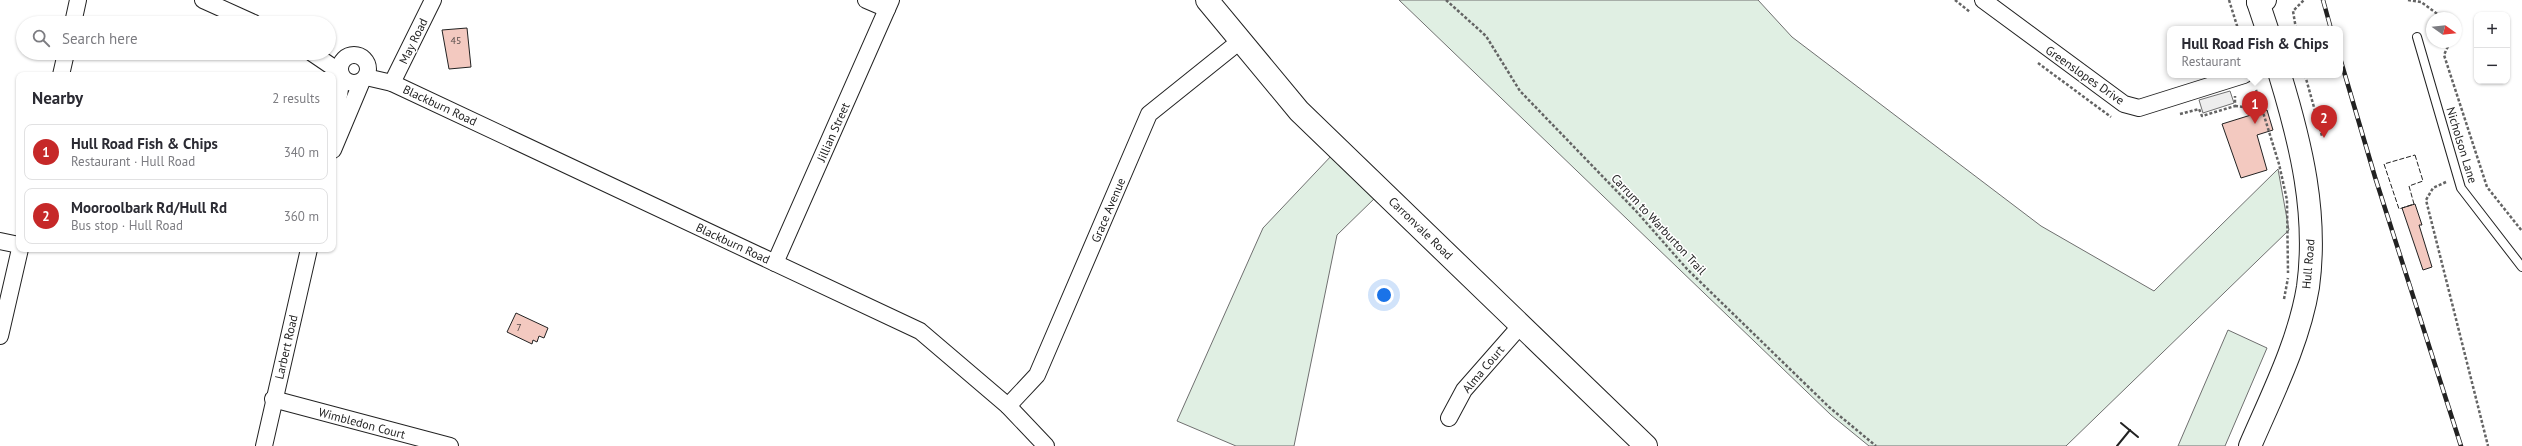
<!DOCTYPE html>
<html lang="en">
<head>
<meta charset="utf-8">
<style>
  body { margin:0; font-family:"PT Sans",sans-serif; background:#f2f2f3; color:#2b2b33 }
  .controls { position:absolute; right:12px; top:12px; display:grid; overflow:hidden; border-radius:8px; box-shadow:0 1px 3px #0004 }
  .controls button { width:36px; height:36px; display:grid; place-items:center; padding:0; border:0; border-bottom:1px solid #e1e1e2; background:#fff; color:#2b2b33; font:20px sans-serif }
  .compass { position:absolute; left:2426px; top:12px; width:36px; height:36px; border-radius:50%; background:#fff; box-shadow:0 1px 3px #0004; rotate:105deg }
  .you { position:absolute; left:1384px; top:295px; width:14px; height:14px; margin:-10px; border:3px solid #fff; border-radius:50%; background:#1a73e8; box-shadow:0 0 0 6px #1a73e833 }
  .badge { display:grid; place-items:center; width:26px; height:26px; border-radius:50%; background:#c62828; color:#fff; font-size:13px; font-weight:700 }
  .pin { position:absolute; translate:-50% -33px; filter:drop-shadow(0 1px 2px #0008) }
  .pin::after { content:''; position:absolute; top:21px; width:14px; height:12px; background:inherit; clip-path:polygon(0 0,100% 0,50% 100%) }
  .popup { position:absolute; left:2167px; top:26px; width:176px; height:52px; box-sizing:border-box; display:grid; place-content:center; border-radius:8px; background:#fff; filter:drop-shadow(0 1px 3px #0005); font-size:13px; white-space:nowrap; color:#7c7c81 }
  .popup b { font-size:15px; color:#2b2b33 }
  .popup::after { content:''; position:absolute; left:50%; top:100%; margin-left:-8px; border:8px solid transparent; border-top-color:#fff }
  .list { margin:0; padding:0; list-style:none }
  h2 { display:flex; justify-content:space-between; align-items:center; height:52px; margin:0; padding:0 16px; font-size:17px }
  h2 small { font-size:13px; font-weight:400; color:#7c7c81 }
  .list li { display:grid; grid-template-columns:26px 1fr auto; gap:12px; align-items:center; box-sizing:border-box; height:56px; margin:0 8px 8px; padding:0 8px; border:1px solid #e1e1e2; border-radius:8px }
  .list b { display:block; font-size:15px; white-space:nowrap }
  .list p { margin:0; font-size:13px; white-space:nowrap; color:#7c7c81 }
  .list em { font-size:13px; font-style:normal; color:#7c7c81 }
  .icon { flex:none; width:22px; height:22px; fill:none; stroke:currentColor; stroke-width:2; stroke-linecap:round; stroke-linejoin:round }
  .map { position:relative; flex:none; width:2522px; height:446px; overflow:hidden }
  .search { position:absolute; background:#fff; box-shadow:0 1px 3px #0004; left:16px; top:16px; width:320px; height:44px; display:flex; align-items:center; gap:10px; box-sizing:border-box; padding:0 14px; border-radius:22px; color:#7c7c81; font-size:15px }
  .panel { position:absolute; background:#fff; box-shadow:0 1px 3px #0004; left:16px; top:72px; width:320px; height:180px; border-radius:8px }
  .map>svg:first-child { display:block }
  .green { fill:#e0efe3; stroke:#6f6f6f }
  .parking { fill:#ededed; stroke:#6f6f6f }
  .building { fill:#f3c9c0; stroke:#222 }
  .lines { fill:none; stroke-linecap:round; stroke-linejoin:round }
  .lane-casing { stroke:#222; stroke-width:10 }
  .street-casing { stroke:#222; stroke-width:18 }
  .secondary-casing { stroke:#222; stroke-width:24 }
  .primary-casing { stroke:#222; stroke-width:24 }
  .path { stroke:#646464; stroke-width:2.5; stroke-dasharray:3 2; stroke-linecap:butt }
  .lane { stroke:#fff; stroke-width:8 }
  .street { stroke:#fff; stroke-width:16 }
  .secondary { stroke:#fff; stroke-width:22 }
  .primary { stroke:#fff; stroke-width:22 }
  .rail-casing { stroke:#222; stroke-width:4.5 }
  .rail { stroke:#fff; stroke-width:3; stroke-dasharray:9; stroke-linecap:butt }
  .fence { stroke:#222; stroke-width:1; stroke-dasharray:5 2; stroke-linecap:butt }
  .wall { stroke:#222; stroke-width:2 }
  .labels { text-anchor:middle; dominant-baseline:central; stroke-width:3; stroke-linejoin:round; paint-order:stroke }
  .number-label { font-size:10px; fill:#564c4a }
  .street-label { font-size:12px; fill:#222; stroke:#fff }
</style>
</head>
<body>
<div class="map">
<svg width="2522" height="446" viewBox="0 0 2522 446">
  <rect width="100%" height="100%" fill="#fff"/>
  <!-- green -->
  <g class="green">
    <polygon points="1399,0 1758,0 1792,37 2041,226 2154,291 2278,169 2289,230 2066,446 1869,446 1831,415"/>
    <polygon points="1333,154 1377,196 1337,235 1294,446 1236,446 1177,421 1263,228"/>
    <polygon points="2228,330 2267,348 2225,446 2178,446"/>
  </g>
  <!-- parking -->
  <polygon class="parking" points="2230,91 2234,103 2203,113 2199,100"/>
  <!-- building -->
  <g class="building">
    <polygon points="467,28 471,67 449,69 442,30"/>
    <polygon points="2267,110 2273,130 2257,135 2267,170 2241,178 2222,124"/>
    <polygon points="2415,204 2422,225 2419,225 2432,267 2423,270 2402,208"/>
    <polygon points="516,313 548,328 544,338 539,336 537,342 533,340 532,344 507,332"/>
  </g>
  <g class="lines">
    <defs>
      <polyline id="lane" points="2417,37 2461,188 2522,267"/>
      <g id="street">
        <polyline points="203,0 254,23"/>
        <polyline points="866,0 887,9"/>
        <polyline points="1983,0 2124,104 2139,108 2244,75"/>
        <polyline points="73,23 78,0"/>
        <polyline points="312,53 340,72"/>
        <circle cx="354" cy="69" r="14"/>
        <polyline points="61,75 66,53"/>
        <polyline points="366,77 392,83 920,331 1008,406 1046,446"/>
        <polyline points="392,83 433,0"/>
        <polyline points="333,131 342,77"/>
        <polyline points="333,150 362,81"/>
        <polyline points="0,241 19,245"/>
        <polyline points="775,263 891,0"/>
        <polyline points="0,336 20,249"/>
        <polyline points="273,399 450,446"/>
        <polyline points="1008,406 1037,375 1149,114 1240,41"/>
        <polyline points="1449,418 1464,390 1522,324"/>
        <polyline points="264,446 309,249"/>
      </g>
      <g id="secondary">
        <polyline points="1207,0 1299,111 1646,446"/>
        <polyline points="2258,2 2267,29"/>
        <path d="M2250 446C2272 395 2299 342 2308 287 2318 214 2301 144 2280 75"/>
      </g>
      <polyline id="primary" points="2258,0 2258,2 2265,0"/>
    </defs>
    <!-- lane casing -->
    <use href="#lane" class="lane-casing"/>
    <!-- street casing -->
    <use href="#street" class="street-casing"/>
    <!-- secondary casing -->
    <use href="#secondary" class="secondary-casing"/>
    <!-- primary casing -->
    <use href="#primary" class="primary-casing"/>
    <!-- path -->
    <g class="path">
      <polyline points="1446,0 1486,36 1520,91 1636,211 1687,269 1829,407 1876,446"/>
      <polyline points="1955,0 1970,12"/>
      <polyline points="2229,0 2238,29"/>
      <polyline points="2408,0 2421,2 2443,18"/>
      <polyline points="2296,29 2293,11 2304,0"/>
      <polyline points="2450,42 2444,55 2487,187 2522,231"/>
      <polyline points="2038,63 2111,117"/>
      <polyline points="2305,75 2322,136"/>
      <polyline points="2235,106 2262,109 2256,90"/>
      <polyline points="2262,109 2279,164 2287,200 2288,273"/>
      <polyline points="2180,114 2199,109 2202,116 2235,106 2235,96"/>
      <polyline points="2446,182 2433,188 2426,200 2488,446"/>
      <polyline points="2284,299 2288,278"/>
    </g>
    <!-- lane -->
    <use href="#lane" class="lane"/>
    <!-- street -->
    <use href="#street" class="street"/>
    <!-- secondary -->
    <use href="#secondary" class="secondary"/>
    <!-- primary -->
    <use href="#primary" class="primary"/>
    <defs>
      <g id="rail">
        <polyline points="2323,0 2331,29"/>
        <polyline points="2340,58 2375,177 2461,446"/>
      </g>
    </defs>
    <!-- rail casing -->
    <use href="#rail" class="rail-casing"/>
    <!-- rail -->
    <use href="#rail" class="rail"/>
    <!-- fence -->
    <polygon class="fence" points="2415,155 2423,181 2409,186 2414,204 2399,209 2384,164"/>
    <!-- wall -->
    <g class="wall">
      <polyline points="2121,423 2138,437"/>
      <polyline points="2117,446 2130,430"/>
    </g>
  </g>
  <g class="labels">
    <!-- number labels -->
    <g class="number-label">
      <text x="456" y="40">45</text>
      <text x="519" y="327">7</text>
    </g>
    <!-- street labels -->
    <g class="street-label">
      <text transform="translate(413 41) rotate(-64)">May Road</text>
      <text transform="translate(2085 75) rotate(35)">Greenslopes Drive</text>
      <text transform="translate(440 105) rotate(25)">Blackburn Road</text>
      <text transform="translate(833 132) rotate(-66)">Jillian Street</text>
      <text transform="translate(2462 145) rotate(73)">Nicholson Lane</text>
      <text transform="translate(1108 210) rotate(-67)">Grace Avenue</text>
      <text transform="translate(1659 224) rotate(47)">Carrum to Warburton Trail</text>
      <text transform="translate(1421 228) rotate(44)">Carronvale Road</text>
      <text transform="translate(733 243) rotate(25)">Blackburn Road</text>
      <text transform="translate(2308 264) rotate(-85)">Hull Road</text>
      <text transform="translate(286 347) rotate(-77)">Larbert Road</text>
      <text transform="translate(1483 369) rotate(-50)">Alma Court</text>
      <text transform="translate(362 423) rotate(15)">Wimbledon Court</text>
    </g>
  </g>
</svg>
<div class="controls">
<button>+</button>
<button>−</button>
</div>
<svg class="compass" viewBox="-18 -18 36 36"><path d="M0-13l5 13h-10z" fill="#e53935"/><path d="M0 13l5-13h-10z" fill="#7c7c81"/></svg>
<div class="you"></div>
<div class="pin badge" style="left:2255px;top:124px">1</div>
<div class="popup"><b>Hull Road Fish &amp; Chips</b>Restaurant</div>
<div class="pin badge" style="left:2324px;top:138px">2</div>
<div class="search"><svg class="icon" aria-label="search" viewBox="0 0 24 24"><circle cx="10" cy="10" r="6"/><path d="M15 15l6 6"/></svg>Search here</div>
<section class="panel">
<h2>Nearby<small>2 results</small></h2>
<ul class="list">
<li><span class="badge">1</span><div><b>Hull Road Fish &amp; Chips</b><p>Restaurant · Hull Road</p></div><em>340 m</em></li>
<li><span class="badge">2</span><div><b>Mooroolbark Rd/Hull Rd</b><p>Bus stop · Hull Road</p></div><em>360 m</em></li>
</ul>
</section>
</div>
</body>
</html>
